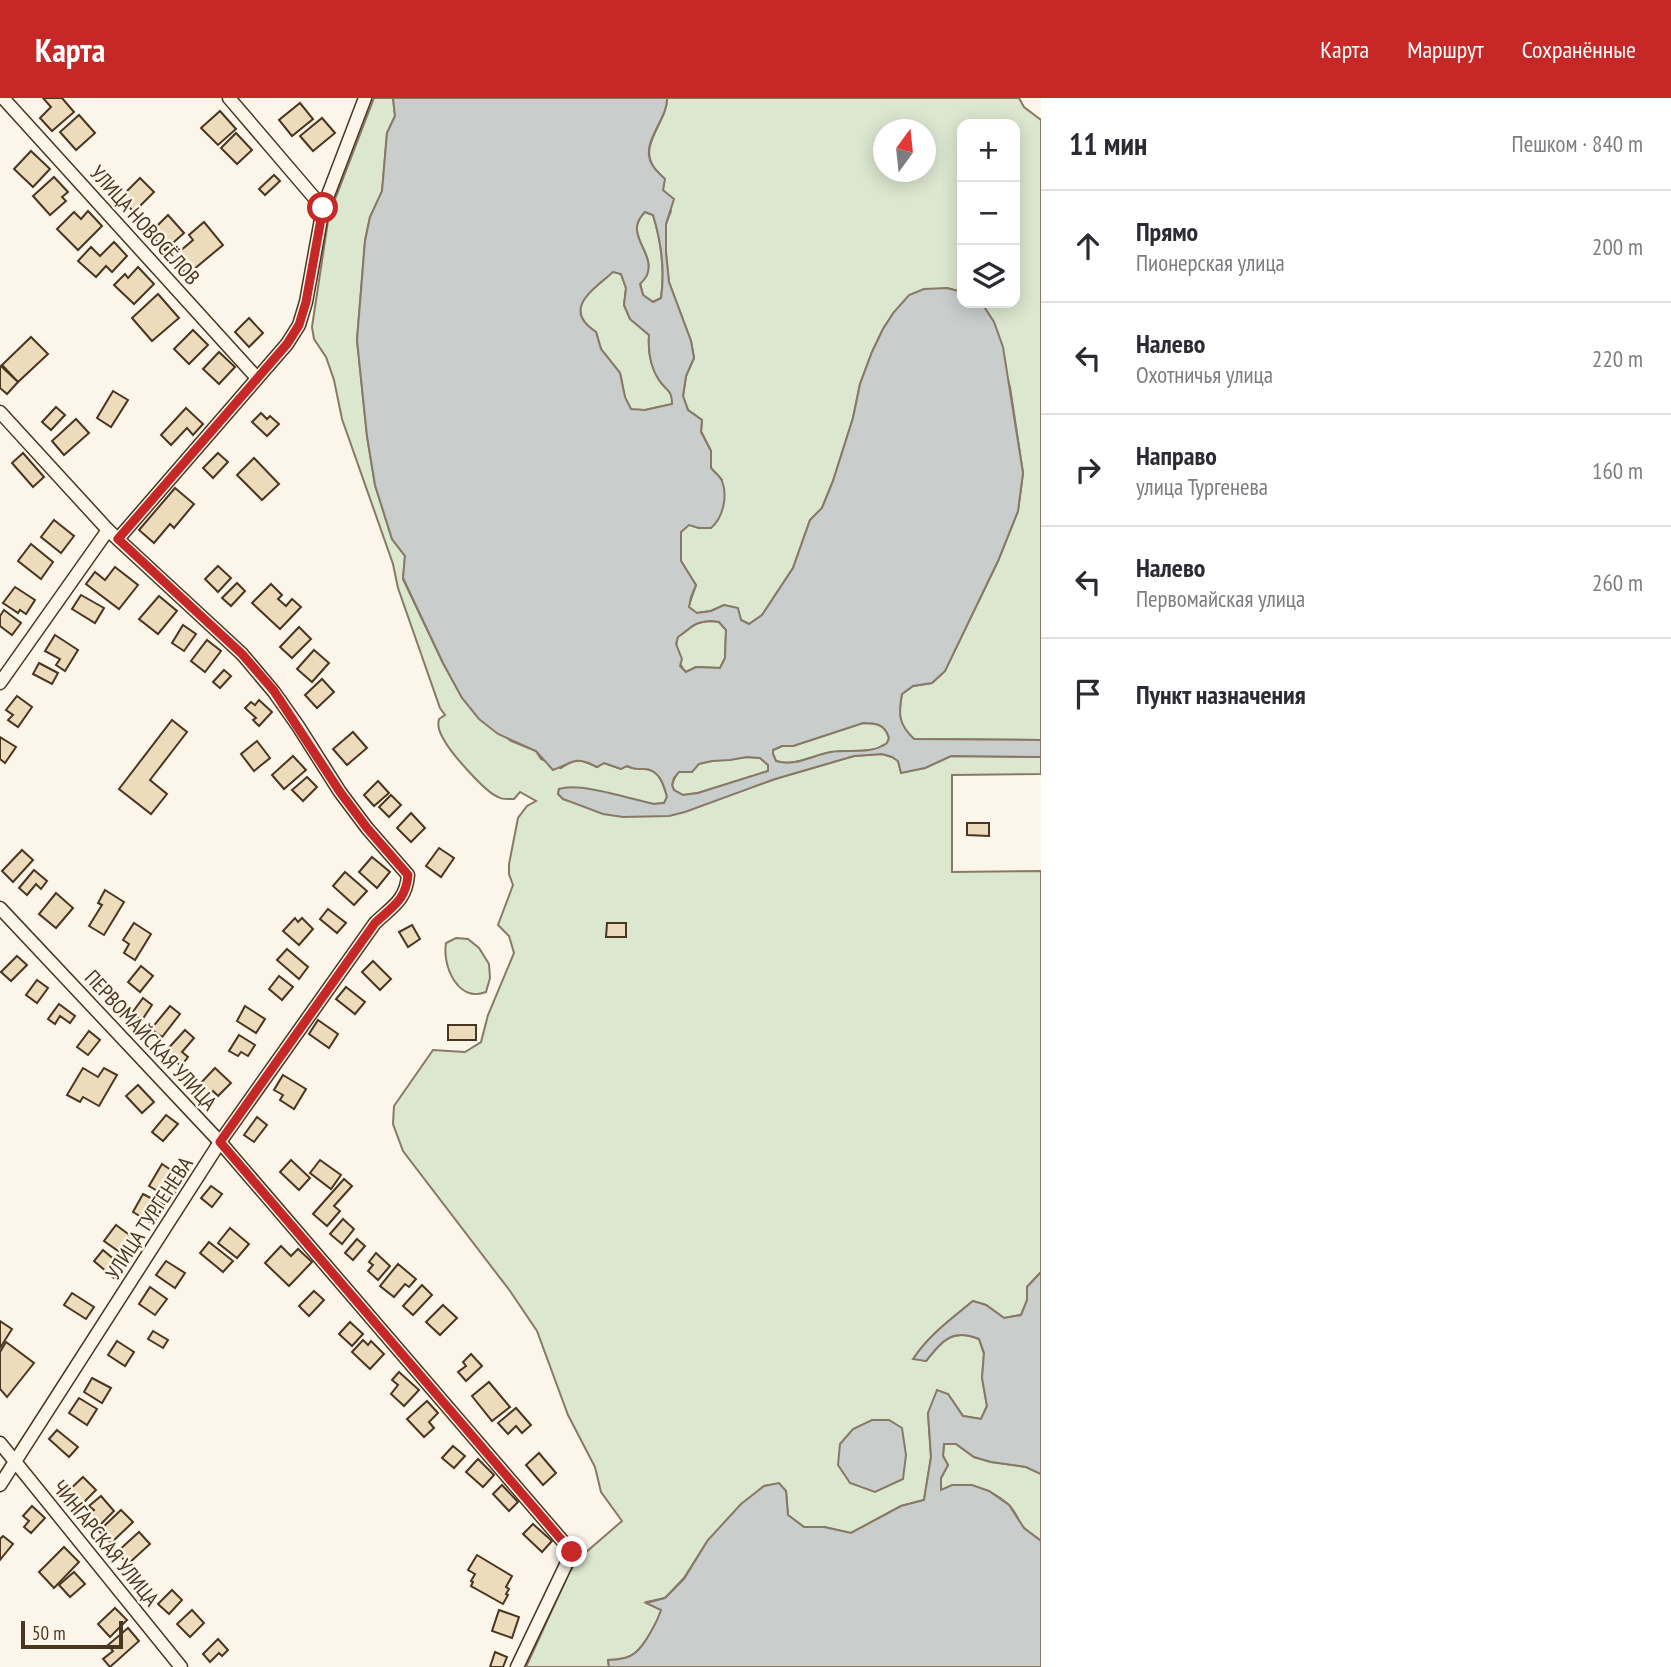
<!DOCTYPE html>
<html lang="ru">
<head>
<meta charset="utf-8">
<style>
  body { margin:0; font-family:"PT Sans Narrow",sans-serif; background:#f7f7f7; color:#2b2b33 }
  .controls { position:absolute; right:21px; top:21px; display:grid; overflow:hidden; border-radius:14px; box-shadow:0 4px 18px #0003 }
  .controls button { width:63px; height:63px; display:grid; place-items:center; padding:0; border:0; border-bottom:2px solid #e1e1e2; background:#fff; color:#2b2b33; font:35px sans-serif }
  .compass { position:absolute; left:873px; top:21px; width:63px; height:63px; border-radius:50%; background:#fff; box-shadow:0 4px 18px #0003; rotate:15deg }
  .scale { position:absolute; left:21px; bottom:18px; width:102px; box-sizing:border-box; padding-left:7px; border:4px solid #4a3520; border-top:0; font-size:19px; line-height:24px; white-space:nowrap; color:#4a3520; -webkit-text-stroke:5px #fbf6e9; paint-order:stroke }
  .stop { position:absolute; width:21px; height:21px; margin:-16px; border:5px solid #c62828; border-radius:50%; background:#fff }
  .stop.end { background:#c62828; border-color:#fff; box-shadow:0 2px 7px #0008 }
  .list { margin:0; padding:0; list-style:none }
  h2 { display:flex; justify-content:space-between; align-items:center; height:91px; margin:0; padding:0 28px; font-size:30px }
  h2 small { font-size:23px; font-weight:400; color:#7c7c81 }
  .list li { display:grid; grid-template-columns:46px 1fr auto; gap:21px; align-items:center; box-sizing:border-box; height:112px; padding:0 28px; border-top:2px solid #e1e1e2 }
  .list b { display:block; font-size:26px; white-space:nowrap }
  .list p { margin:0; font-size:23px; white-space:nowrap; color:#7c7c81 }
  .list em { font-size:23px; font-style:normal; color:#7c7c81 }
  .icon { flex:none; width:38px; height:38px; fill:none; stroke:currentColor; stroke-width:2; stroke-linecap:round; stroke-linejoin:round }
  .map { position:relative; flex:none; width:1041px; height:1569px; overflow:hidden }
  header { display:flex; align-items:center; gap:42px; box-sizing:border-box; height:98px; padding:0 35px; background:#c62828; color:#fff }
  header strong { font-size:33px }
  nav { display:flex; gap:38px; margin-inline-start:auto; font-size:24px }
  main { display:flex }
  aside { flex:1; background:#fff }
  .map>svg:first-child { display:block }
  .green { fill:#dce7d0; stroke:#887966; stroke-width:2; fill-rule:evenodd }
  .water { fill:#c9cecd; stroke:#887966; stroke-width:2; fill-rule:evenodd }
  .building { fill:#ecdcbc; stroke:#4a3520; stroke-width:2 }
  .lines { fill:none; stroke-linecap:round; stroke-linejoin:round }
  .street-casing { stroke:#4a3520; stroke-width:15 }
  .street { stroke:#fbf6e9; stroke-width:12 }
  .route { stroke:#c62828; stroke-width:9 }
  .labels { text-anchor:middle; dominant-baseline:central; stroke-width:5; stroke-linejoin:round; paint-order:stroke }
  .street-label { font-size:21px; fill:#4a3520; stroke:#fbf6e9 }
</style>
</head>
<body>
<header>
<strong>Карта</strong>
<nav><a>Карта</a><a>Маршрут</a><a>Сохранённые</a></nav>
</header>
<main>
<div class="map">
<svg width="1041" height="1569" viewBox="0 0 1041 1569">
  <rect width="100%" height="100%" fill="#fbf6e9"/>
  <!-- green -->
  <g class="green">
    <path d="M374 0H393L395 18 387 35 382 94 370 119 365 143 357 242 367 338 375 387 392 441 405 458 403 481 443 565 462 599 511 643 536 653 541 661 561 670C575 660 582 661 597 669L604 665 621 671 626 668C634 671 636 671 643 671 659 670 664 687 667 699L664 705 654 706 559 691 558 696 563 701 582 707 704 706 775 681 854 658 882 656 892 659 898 663 901 674 925 670 951 658 1041 659V676L952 677V774L1041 773V1174L1027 1189V1202L1021 1217 1004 1220 986 1207 973 1203C951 1221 929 1237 914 1260L926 1263C943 1242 952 1230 979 1241L984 1256 982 1280 987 1308 981 1321 963 1318 948 1296 928 1315 931 1359 924 1402 901 1408 851 1435 824 1429H804L788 1417 786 1393 779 1386 764 1388 708 1442 684 1480 665 1500 647 1504 662 1512C657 1524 646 1546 635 1555 628 1561 617 1562 608 1562L609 1569H526L569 1475 577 1462 622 1423 601 1394 595 1369 568 1317 537 1233 510 1193 403 1053 393 1026 394 1008 433 952 465 954 481 944 488 917 514 855 509 838 498 827 513 787 509 776V766L518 720 527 708 536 703 520 694 514 701C508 701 503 702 498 699 485 694 451 655 444 642 440 635 437 629 439 621L445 617 440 610 398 490 393 466 342 321 334 282 326 259 314 241 312 229 328 123 334 104Z"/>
    <path d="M667 0H1019L1024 9 1041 22V642L914 641C898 626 898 617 902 596L913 588 932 585 945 573 998 463 1018 413 1023 375 1010 289 983 207 980 205H1015V26H962V194L947 190 894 214 883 231 872 254 860 286 853 320 833 383 822 410 810 422 793 470 762 517 749 526 741 522 737 510 724 507 711 513 697 515 688 510 696 487 681 463V434L689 426 699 430 722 382 711 370V353L701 333 702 322 688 312 683 298 686 278 694 260 691 243 669 184 666 155V126L671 113 663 92 664 81C661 77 656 73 653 68 639 46 668 22 667 0ZM884 32H926V74H884Z"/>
    <path d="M645 114 653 117C661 142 665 173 661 200L653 204 643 197 640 185C641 185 647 177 647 176 656 154 622 136 645 114Z"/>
    <path d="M613 173 621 176 626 190 624 207 630 221 649 237C648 252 651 269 659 282 666 293 671 289 673 306L645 312H631L625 300 620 275 601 251 596 234C561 212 592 191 613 173Z"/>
    <path d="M712 523 719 524 726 532 725 560 720 570 696 569 686 574C677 565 674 551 678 538 693 529 692 524 712 523Z"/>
    <path d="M863 625C876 625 885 626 889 640 887 645 888 646 882 648 868 656 847 651 831 654 813 657 795 669 776 663L773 656V652L782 648H793Z"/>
    <path d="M747 659 760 660 768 667V673L698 695 683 697 674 692 672 687C674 682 675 676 680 673 700 661 725 663 747 659Z"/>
    <path d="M456 840 468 841 479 850 489 866 490 880 486 894C458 905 442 868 446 845Z"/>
    <path d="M944 1346H956L974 1359 991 1364 1026 1369 1041 1376V1443C1035 1438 1028 1434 1023 1429 1018 1422 1015 1412 1008 1406 988 1389 964 1382 941 1393V1380L948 1367 943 1358Z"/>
  </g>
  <!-- water -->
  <g class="water">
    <path d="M393 0H667C668 22 638 46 653 68 656 73 661 77 665 81L663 92 674 101 666 126V155L669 184 691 243 694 260 686 278 683 298 688 312 702 322 701 334 711 353V370C714 374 720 378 722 383 728 398 723 420 711 430H699L689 427 681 434V463L696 487 691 499 689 509 697 515 711 513 724 507 738 510 741 522 749 526 762 517 793 470 810 422 822 410 833 383 853 320 860 286 872 254 883 231 894 214 909 197 924 191 947 190 962 194V205H980L983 207 994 224 1003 249 1023 375 1018 413 998 463 945 573 932 585 913 588 902 596C898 617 899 627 914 641L1041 642V659L951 658 925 670 901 675 898 663 892 659 882 656 854 658 775 681 685 714 669 718 623 719 603 716 563 701 558 696 559 691C581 684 630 701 654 706L664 705 667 699C664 687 659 670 643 671 636 671 634 671 627 668L621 671 604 665 597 669C574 657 573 665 553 672L536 653 498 636 479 621 462 600 443 565 403 480 405 458 392 441 375 387 367 338 357 242 365 143 370 119 382 93 387 35 395 18ZM645 114 653 117C661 143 665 173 661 200L653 204 643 197 640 186C643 183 646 180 647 177 656 154 622 136 645 114ZM613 174 621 176 626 190 624 207 630 221 649 237C648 252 650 269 659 282 666 293 672 291 672 306L645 312 631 311 625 299 620 275 601 251 596 234C561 211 593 192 613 174ZM712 523 719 524 726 532 725 560 720 570 696 569 686 574 680 568 682 561 676 546 678 539C693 529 692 524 712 523ZM863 625C876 625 885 626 889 640 887 645 888 645 882 648 868 656 847 651 831 654 813 657 795 669 776 663L773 656V652L782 648H793ZM747 659 760 660 768 667V673L698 695 683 697 674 692 672 687 674 680 679 674H692L699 666 712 663 730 662Z"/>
    <path d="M1041 1174V1376L1026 1369 991 1364 974 1359 956 1346H944L943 1358 948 1367 941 1380V1392L952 1387H972L989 1393 1009 1407 1024 1430 1041 1443V1569H609L608 1562C617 1562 628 1561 635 1555 645 1547 657 1524 661 1512L646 1505 665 1500 684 1481 708 1442 741 1406 764 1388 779 1385 786 1393 788 1417 804 1429H824L851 1435 901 1408 924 1402 931 1359 928 1315 937 1292 948 1296 963 1318 981 1321 987 1308 982 1280 984 1255 979 1241C952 1230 942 1243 926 1263L913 1261C929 1237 951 1221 973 1203L986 1207 1004 1220 1021 1217 1027 1202V1189Z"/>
    <polygon points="872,1322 889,1322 902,1330 906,1357 903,1381 875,1394 850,1385 838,1367 840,1346 853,1331"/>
  </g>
  <!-- building -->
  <g class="building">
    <polygon points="43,0 62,0 74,14 52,33 40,20 51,9"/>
    <polygon points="300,5 313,21 292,38 279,22"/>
    <polygon points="220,13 236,31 218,47 201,30"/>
    <polygon points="79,17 95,35 76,52 60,34"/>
    <polygon points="322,20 335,35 313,53 300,38"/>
    <polygon points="236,35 252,52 237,66 221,50"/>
    <polygon points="31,53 50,71 33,89 14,71"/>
    <polygon points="274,77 280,83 265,97 259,91"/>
    <polygon points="54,79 68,94 62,99 66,103 50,117 33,98"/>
    <polygon points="140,80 154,94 134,114 120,100"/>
    <polygon points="88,113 102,128 78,152 57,131 74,114 81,121"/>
    <polygon points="168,117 184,135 165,152 154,140 159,135 156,129"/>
    <polygon points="204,124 223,147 187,177 173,159 193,142 189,137"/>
    <polygon points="114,144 127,158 112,174 106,168 96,179 78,163 91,149 100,158"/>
    <polygon points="138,169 154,186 134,206 114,187 125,176 128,180"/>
    <polygon points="158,196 179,220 152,243 132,220"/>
    <polygon points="249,220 263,235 249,249 235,234"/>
    <polygon points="193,232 208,247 189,266 174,251"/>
    <polygon points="31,239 48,256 18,284 2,267"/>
    <polygon points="219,254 235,269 219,286 203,271"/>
    <polygon points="1,268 18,284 7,296 0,290 0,269"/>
    <polygon points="113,293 128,302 111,329 97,320"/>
    <polygon points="56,309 65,317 51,332 42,324"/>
    <polygon points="186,310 203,326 193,337 187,330 171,347 161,337"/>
    <polygon points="261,315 267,321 270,318 279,326 267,338 252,324"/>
    <polygon points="76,321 89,335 64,357 52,343"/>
    <polygon points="23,355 44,379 33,389 12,365"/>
    <polygon points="218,355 228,364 213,380 203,370"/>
    <polygon points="254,360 279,386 262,402 237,377"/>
    <polygon points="175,390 194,406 174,430 170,426 154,445 139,432"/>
    <polygon points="54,422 74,438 61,455 41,439"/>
    <polygon points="31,446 53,464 41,481 18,463"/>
    <polygon points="218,468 231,480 218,494 205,481"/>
    <polygon points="115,469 138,487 119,511 86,486 95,474 105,482"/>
    <polygon points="237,485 245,493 231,508 222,500"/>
    <polygon points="271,486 282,497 278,501 286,508 292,501 301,509 280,531 252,505"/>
    <polygon points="15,489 35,502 26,516 20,512 18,515 3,505"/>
    <polygon points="81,497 104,510 95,525 72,511"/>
    <polygon points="159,498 177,513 158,536 139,521"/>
    <polygon points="4,512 21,525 12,537 0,528 0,518"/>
    <polygon points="183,527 196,536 184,553 172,545"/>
    <polygon points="299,529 311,541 292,560 280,549"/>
    <polygon points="55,537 78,552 65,573 56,567 60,561 45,553"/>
    <polygon points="207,542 221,553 205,574 191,563"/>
    <polygon points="314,552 329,565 312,584 297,571"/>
    <polygon points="39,565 58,575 52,586 33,576"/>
    <polygon points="224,572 231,578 220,590 213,584"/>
    <polygon points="322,581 334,594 317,610 305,597"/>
    <polygon points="17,598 32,609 18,629 8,622 13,617 6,612"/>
    <polygon points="259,602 272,614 259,628 253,622 256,620 245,610 251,604 255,607"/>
    <polygon points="172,622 187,634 150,682 167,696 151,716 119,691"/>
    <polygon points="353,634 367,650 347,667 333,651"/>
    <polygon points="0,639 16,649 5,665 0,661"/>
    <polygon points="257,643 270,660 254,673 241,656"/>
    <polygon points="293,658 306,672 284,691 272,677"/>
    <polygon points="307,679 317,689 303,703 292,692"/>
    <polygon points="378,683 389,695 374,708 364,697"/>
    <polygon points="391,697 401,707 389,719 379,709"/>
    <polygon points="411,715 425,730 411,744 397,730"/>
    <polygon points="967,725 989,725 989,738 967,737"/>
    <polygon points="439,750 454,760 441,779 426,768"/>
    <polygon points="22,752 33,762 13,784 2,773"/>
    <polygon points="372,759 390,774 377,790 359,774"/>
    <polygon points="34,772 47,783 41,791 36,786 27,797 19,790"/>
    <polygon points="345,774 367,793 354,807 333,788"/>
    <polygon points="105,792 124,804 104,837 89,828 102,807 98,805"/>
    <polygon points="56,795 73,810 56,830 39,816"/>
    <polygon points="328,811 346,825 337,835 320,821"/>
    <polygon points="295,820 298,824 302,820 313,831 299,847 283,833"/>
    <polygon points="134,825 151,836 135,862 124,855 129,846 123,842"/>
    <polygon points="607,825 626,825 626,839 606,839"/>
    <polygon points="412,827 420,841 408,849 399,834"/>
    <polygon points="287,851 308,869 299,881 277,862"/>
    <polygon points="17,858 27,867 11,883 1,874"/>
    <polygon points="373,863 391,881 380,892 362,874"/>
    <polygon points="141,868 153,878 140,894 128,884"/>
    <polygon points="279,878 293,889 282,902 269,891"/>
    <polygon points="37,882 48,890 37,905 26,897"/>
    <polygon points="346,889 365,904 355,916 336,901"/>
    <polygon points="143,900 152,907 142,922 132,915"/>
    <polygon points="59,906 75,918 70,925 60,918 55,926 48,921"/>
    <polygon points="170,908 180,916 162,939 151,931"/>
    <polygon points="245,908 265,921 256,935 237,923"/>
    <polygon points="318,922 338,936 329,950 309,936"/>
    <rect x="448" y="927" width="28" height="15"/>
    <polygon points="185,932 194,940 182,954 188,959 181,968 165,954"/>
    <polygon points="89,933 100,942 88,957 77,949"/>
    <polygon points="239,937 255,947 248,958 241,954 238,958 229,953"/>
    <polygon points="83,970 98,979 104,970 117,977 99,1008 83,999 80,1004 67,997"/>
    <polygon points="215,970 231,985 218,998 213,993 208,998 198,988"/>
    <polygon points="283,977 306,991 294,1011 280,1002 283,997 274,992"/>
    <polygon points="138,987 154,1004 142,1015 126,998"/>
    <polygon points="166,1017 178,1026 163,1043 152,1034"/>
    <polygon points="257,1019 267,1027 254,1044 244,1037"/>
    <polygon points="291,1062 310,1080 299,1092 280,1074"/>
    <polygon points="320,1062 341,1077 331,1091 310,1075"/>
    <polygon points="162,1066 177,1076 174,1080 181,1085 171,1101 149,1088"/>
    <polygon points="344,1081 352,1088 334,1108 340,1113 327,1128 313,1116"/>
    <polygon points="211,1088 222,1096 212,1109 201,1100"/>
    <polygon points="143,1096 164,1107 153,1126 133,1114"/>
    <polygon points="343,1121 354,1131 342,1146 330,1136"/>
    <polygon points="116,1127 139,1144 128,1160 104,1143"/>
    <polygon points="230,1130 249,1146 237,1160 218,1145"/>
    <polygon points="357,1141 365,1148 353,1162 345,1155"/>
    <polygon points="209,1144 233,1163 223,1174 200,1155"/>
    <polygon points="281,1148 291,1158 298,1151 312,1164 289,1188 265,1165"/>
    <polygon points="103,1152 123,1169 114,1180 94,1163"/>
    <polygon points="376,1155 390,1168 378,1182 368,1173 373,1167 369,1164"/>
    <polygon points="166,1163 185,1175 175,1190 156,1177"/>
    <polygon points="398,1166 416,1181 409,1189 405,1186 394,1199 380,1188"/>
    <polygon points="422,1187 432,1197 413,1217 403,1208"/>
    <polygon points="150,1189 167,1201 155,1217 139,1206"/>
    <polygon points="314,1193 324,1202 309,1218 299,1208"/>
    <polygon points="72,1195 94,1209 86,1221 64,1207"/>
    <polygon points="443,1207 457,1220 440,1237 426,1224"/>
    <polygon points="0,1223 12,1231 0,1250"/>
    <polygon points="350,1224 363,1236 352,1248 339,1236"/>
    <polygon points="153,1233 168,1242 163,1250 148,1241"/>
    <polygon points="363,1242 368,1247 371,1243 384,1256 370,1271 352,1254"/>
    <polygon points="117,1243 134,1254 125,1268 108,1257"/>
    <polygon points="6,1244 34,1265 7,1299 0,1291 0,1254"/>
    <polygon points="471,1256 482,1268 466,1283 458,1274 466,1268 463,1264"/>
    <polygon points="399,1274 419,1292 404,1308 391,1296 398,1287 392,1282"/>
    <polygon points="92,1280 111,1290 102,1305 84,1294"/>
    <polygon points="489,1284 510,1309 492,1323 472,1298"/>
    <polygon points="79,1300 97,1311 87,1327 69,1315"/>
    <polygon points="427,1303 438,1315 429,1324 434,1330 424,1339 407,1321"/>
    <polygon points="516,1310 531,1327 522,1335 516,1328 508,1336 498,1325"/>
    <polygon points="57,1332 78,1349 69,1359 49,1341"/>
    <polygon points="453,1348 465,1358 454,1370 442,1360"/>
    <polygon points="539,1355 556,1375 543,1387 526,1367"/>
    <polygon points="478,1361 494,1377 483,1389 466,1374"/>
    <polygon points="83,1379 96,1392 77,1411 64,1397"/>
    <polygon points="502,1387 518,1404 509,1413 493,1396"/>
    <polygon points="101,1398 114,1413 95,1432 85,1420 94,1412 89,1408"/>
    <polygon points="32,1408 45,1420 31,1435 24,1429 29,1423 23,1418"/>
    <polygon points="121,1412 133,1424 111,1445 99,1433"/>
    <polygon points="533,1426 552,1443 542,1454 523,1436"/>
    <polygon points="139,1434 150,1446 128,1466 117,1454"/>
    <polygon points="3,1438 13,1446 0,1462 0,1441"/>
    <polygon points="64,1449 79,1464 54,1490 39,1474"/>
    <polygon points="477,1457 512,1478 506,1489 509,1491 506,1496 508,1497 503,1506 471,1488 473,1484 471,1483 475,1476 468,1472"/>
    <polygon points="74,1474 85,1486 70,1499 59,1487"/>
    <polygon points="172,1492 182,1502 169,1516 158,1506"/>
    <polygon points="115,1510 127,1522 110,1539 98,1526"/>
    <polygon points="192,1512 204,1525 190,1539 177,1526"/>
    <polygon points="499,1512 519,1519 512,1540 492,1533"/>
    <polygon points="128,1530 139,1543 110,1569 103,1561 113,1553 108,1547"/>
    <polygon points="218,1541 228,1552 222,1558 219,1555 210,1564 203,1556"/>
    <polygon points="495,1554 507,1559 503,1569 490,1569"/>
  </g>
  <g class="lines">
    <defs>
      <g id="street">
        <polyline points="3,0 257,280"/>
        <polyline points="229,0 323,110"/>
        <path d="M0 314 108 432 242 556 274 594 298 628 340 694 367 730 408 777C406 802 393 808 375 825L220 1044 0 1387"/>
        <polyline points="118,441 287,246 299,227 306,204 323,110 365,0"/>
        <polyline points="0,585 108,432"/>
        <polyline points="0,810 220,1044 572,1454 517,1569"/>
        <polyline points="0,1345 181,1569"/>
      </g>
    </defs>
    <!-- street casing -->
    <use href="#street" class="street-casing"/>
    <!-- street -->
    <use href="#street" class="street"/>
  </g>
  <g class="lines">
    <!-- route -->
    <path class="route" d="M323 110 306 204 299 227 287 246 118 441 242 556 274 593 340 694 367 730 408 777C406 802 393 808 375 825L220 1044 572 1454"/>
  </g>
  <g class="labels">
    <!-- street labels -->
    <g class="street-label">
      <text transform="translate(145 127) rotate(48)">УЛИЦА НОВОСЁЛОВ</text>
      <text transform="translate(151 942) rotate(47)">ПЕРВОМАЙСКАЯ УЛИЦА</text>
      <text transform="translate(149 1120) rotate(-57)">УЛИЦА ТУРГЕНЕВА</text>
      <text transform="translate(106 1445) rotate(51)">ЧИНГАРСКАЯ УЛИЦА</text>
    </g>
  </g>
</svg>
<div class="controls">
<button>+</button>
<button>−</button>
<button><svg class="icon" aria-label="layers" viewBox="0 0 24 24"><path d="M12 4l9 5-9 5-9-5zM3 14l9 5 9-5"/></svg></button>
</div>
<svg class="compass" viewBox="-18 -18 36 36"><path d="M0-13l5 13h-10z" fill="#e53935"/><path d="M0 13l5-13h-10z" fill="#7c7c81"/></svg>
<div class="scale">50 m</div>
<div class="stop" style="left:323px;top:110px"></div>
<div class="stop end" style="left:572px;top:1454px"></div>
</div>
<aside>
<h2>11 мин<small>Пешком · 840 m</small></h2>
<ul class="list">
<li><svg class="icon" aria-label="ahead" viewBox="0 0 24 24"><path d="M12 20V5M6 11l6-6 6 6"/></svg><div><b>Прямо</b><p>Пионерская улица</p></div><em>200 m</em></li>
<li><svg class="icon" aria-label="left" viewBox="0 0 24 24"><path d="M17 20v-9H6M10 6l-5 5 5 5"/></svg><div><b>Налево</b><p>Охотничья улица</p></div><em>220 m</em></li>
<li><svg class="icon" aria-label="right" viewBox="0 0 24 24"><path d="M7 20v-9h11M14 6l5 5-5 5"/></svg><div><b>Направо</b><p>улица Тургенева</p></div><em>160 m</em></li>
<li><svg class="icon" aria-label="left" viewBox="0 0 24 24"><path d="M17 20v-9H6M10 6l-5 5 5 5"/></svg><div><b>Налево</b><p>Первомайская улица</p></div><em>260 m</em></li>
<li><svg class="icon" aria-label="arrive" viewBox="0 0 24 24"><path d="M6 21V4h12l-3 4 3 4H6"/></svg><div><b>Пункт назначения</b></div></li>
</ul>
</aside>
</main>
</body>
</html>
